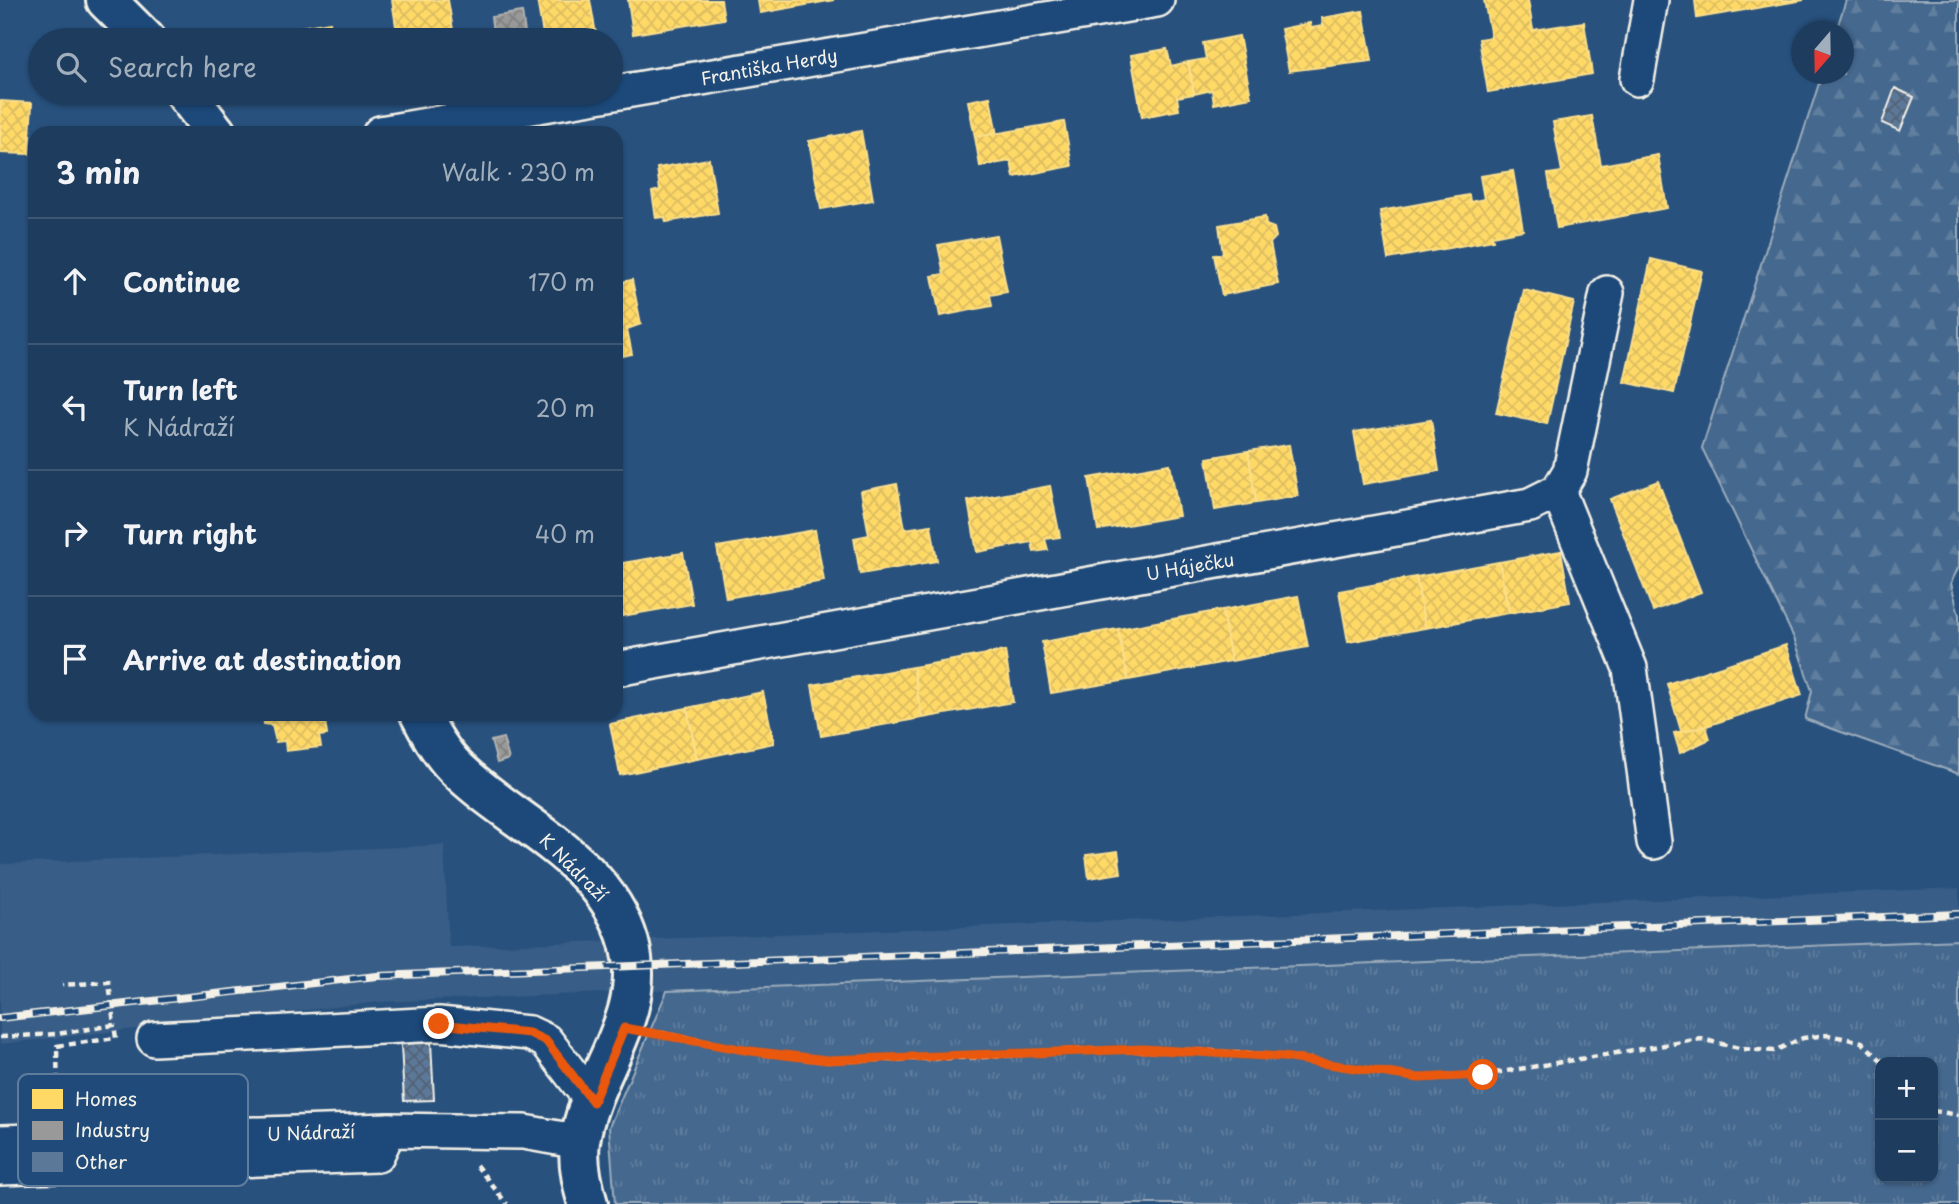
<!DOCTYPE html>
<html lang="en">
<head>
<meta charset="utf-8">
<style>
  body { margin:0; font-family:"Playpen Sans",sans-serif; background:#264464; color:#f1f3f6 }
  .controls { position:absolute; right:21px; bottom:21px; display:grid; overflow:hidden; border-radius:14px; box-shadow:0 2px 5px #0004 }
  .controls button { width:63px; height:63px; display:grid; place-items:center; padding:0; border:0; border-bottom:2px solid #3c5673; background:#1e3d5e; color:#f1f3f6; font:35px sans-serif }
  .compass { position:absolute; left:1791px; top:21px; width:63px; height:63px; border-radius:50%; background:#1e3d5e; box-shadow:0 2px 5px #0004; rotate:200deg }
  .stop { position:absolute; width:21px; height:21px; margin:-16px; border:5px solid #ea580c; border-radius:50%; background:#fff }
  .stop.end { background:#ea580c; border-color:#fff; box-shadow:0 2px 7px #0008 }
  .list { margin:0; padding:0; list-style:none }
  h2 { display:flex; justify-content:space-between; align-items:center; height:91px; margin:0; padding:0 28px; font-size:30px }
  h2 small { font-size:23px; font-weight:400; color:#a1aebc }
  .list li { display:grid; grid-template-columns:46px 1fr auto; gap:21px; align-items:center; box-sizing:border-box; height:126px; padding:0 28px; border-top:2px solid #3c5673 }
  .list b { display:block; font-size:26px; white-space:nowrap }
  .list p { margin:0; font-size:23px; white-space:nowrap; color:#a1aebc }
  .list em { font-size:23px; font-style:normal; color:#a1aebc }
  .icon { flex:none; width:38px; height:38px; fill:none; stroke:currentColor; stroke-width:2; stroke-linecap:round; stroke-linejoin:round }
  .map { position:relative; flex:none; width:1959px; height:1204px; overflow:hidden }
  .search { position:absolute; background:#1e3d5e; box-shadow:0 2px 5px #0004; left:28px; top:28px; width:595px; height:77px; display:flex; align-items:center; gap:18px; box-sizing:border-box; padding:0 24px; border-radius:38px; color:#a1aebc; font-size:26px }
  .panel { position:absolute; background:#1e3d5e; box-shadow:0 2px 5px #0004; left:28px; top:126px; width:595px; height:595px; border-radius:21px }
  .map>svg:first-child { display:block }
  .built { fill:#375d86 }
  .grass { fill:url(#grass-tufts); stroke:#9cacbb; stroke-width:2; fill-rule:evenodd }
  .forest { fill:url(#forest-firs); stroke:#9cacbb; stroke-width:2 }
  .homes { fill:url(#homes-cross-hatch); stroke:#fce08d; stroke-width:2 }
  .industry { fill:url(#industry-cross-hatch); stroke:#b4b3b1; stroke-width:2 }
  .building { fill:url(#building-cross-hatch); stroke:#f4f1e8; stroke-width:2 }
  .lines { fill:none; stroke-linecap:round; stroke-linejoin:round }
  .minor-casing { stroke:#f4f1e8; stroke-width:38 }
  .major-casing { stroke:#f4f1e8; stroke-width:44 }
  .path { stroke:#f4f1e8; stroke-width:4.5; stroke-dasharray:7 5; stroke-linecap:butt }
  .minor { stroke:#1f4a7a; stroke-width:33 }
  .major { stroke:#1f4a7a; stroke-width:38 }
  .rail-casing { stroke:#f4f1e8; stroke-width:8 }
  .rail { stroke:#1f4a7a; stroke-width:5; stroke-dasharray:16; stroke-linecap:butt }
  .route { stroke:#ea580c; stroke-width:9 }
  .labels { text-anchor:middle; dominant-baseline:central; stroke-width:7; stroke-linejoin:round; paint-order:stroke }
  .street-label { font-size:18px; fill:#f4f1e8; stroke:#1f4a7a }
  .key { fill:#1f4a7a; stroke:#5f7c9b; stroke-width:2 }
  .key-label { font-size:19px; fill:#f4f1e8 }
</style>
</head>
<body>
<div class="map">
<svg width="1959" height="1204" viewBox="0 0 1959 1204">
  <defs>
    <pattern id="grass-tufts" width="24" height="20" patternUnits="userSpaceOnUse" patternTransform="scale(1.75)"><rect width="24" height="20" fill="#45688e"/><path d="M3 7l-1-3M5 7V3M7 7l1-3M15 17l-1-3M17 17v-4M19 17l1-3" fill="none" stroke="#607e9e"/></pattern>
    <pattern id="forest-firs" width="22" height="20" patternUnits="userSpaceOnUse" patternTransform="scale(1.75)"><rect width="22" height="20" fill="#45688e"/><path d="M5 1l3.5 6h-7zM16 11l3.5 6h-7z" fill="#607e9e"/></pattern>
    <pattern id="homes-cross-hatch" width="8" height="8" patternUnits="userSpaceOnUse" patternTransform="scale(1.75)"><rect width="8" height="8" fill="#ffd966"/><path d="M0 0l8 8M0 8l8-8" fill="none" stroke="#dbbc60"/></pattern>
    <pattern id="industry-cross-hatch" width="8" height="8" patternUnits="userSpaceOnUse" patternTransform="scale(1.75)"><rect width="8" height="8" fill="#999"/><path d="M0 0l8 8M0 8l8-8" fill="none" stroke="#818180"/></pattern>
    <pattern id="building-cross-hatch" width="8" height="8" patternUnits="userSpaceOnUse" patternTransform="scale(1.75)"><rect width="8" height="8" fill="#5b7899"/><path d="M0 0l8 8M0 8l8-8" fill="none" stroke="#536274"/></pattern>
  </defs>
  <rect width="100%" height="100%" fill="#28517e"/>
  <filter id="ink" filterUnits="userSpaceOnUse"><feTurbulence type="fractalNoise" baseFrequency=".0143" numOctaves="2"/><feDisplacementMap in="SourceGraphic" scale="14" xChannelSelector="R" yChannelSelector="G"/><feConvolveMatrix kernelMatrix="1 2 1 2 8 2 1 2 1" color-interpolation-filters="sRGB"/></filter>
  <g filter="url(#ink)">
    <!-- built -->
    <polygon class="built" points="444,845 449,947 1959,888 1959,940 379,1002 0,1044 0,864"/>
    <!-- grass -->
    <path class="grass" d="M1959 940V1204H615L609 1127 667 991ZM1880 1062H1933V1178H1880Z"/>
    <!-- forest -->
    <polygon class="forest" points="1846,0 1959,0 1959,566 1951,583 1959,615 1959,774 1805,719 1812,691 1794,638 1702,448 1822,74 1843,74 1843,32 1836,31"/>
    <!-- homes -->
    <g class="homes">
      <polygon points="392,0 448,0 453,30 457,30 459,40 392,40 398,39"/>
      <polygon points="537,0 590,0 597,40 544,40"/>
      <polygon points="628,0 721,0 724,19 633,34"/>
      <polygon points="758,0 834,0 760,13"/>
      <polygon points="1484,0 1528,0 1533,30 1584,22 1592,74 1488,92 1479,39 1491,37"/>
      <polygon points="1695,0 1804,0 1697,18"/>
      <polygon points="1363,11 1372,61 1289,71 1281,29 1310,23 1311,28 1323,26 1322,18"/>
      <polygon points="330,22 333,40 279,40 277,31"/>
      <polygon points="1239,36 1251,97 1214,104 1212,90 1194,94 1188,62 1206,59 1203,43"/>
      <polygon points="1167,49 1171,66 1188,62 1194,94 1177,97 1179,110 1142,117 1131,55"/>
      <polygon points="287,93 331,93 288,100"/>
      <polygon points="990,97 997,135 975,137 968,101"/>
      <polygon points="0,101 32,103 29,154 0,153"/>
      <polygon points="1592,116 1601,165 1658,155 1667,208 1557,228 1548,174 1562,172 1553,122"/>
      <polygon points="1064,122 1072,166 1014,177 1011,161 980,166 975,137"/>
      <polygon points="861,131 873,200 821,209 809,141"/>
      <polygon points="709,159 718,213 666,222 665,217 656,218 652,192 660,190 657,168"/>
      <polygon points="1513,171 1523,230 1492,236 1493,240 1388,259 1380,211 1469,195 1470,202 1484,199 1480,176"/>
      <polygon points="1265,217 1266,225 1274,228 1276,237 1270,243 1278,284 1222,295 1214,255 1223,254 1219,225"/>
      <polygon points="996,235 1007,292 990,295 992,306 940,316 932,276 944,274 938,245"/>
      <polygon points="1651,259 1702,271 1674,393 1624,382"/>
      <polygon points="632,280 641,324 627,329 632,354 616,357 616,283"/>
      <polygon points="1524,290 1574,302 1547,424 1496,413"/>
      <polygon points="1431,420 1439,471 1363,484 1354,432"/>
      <polygon points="1289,445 1298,496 1256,503 1248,451"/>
      <polygon points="1248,451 1256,503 1215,510 1207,458"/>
      <polygon points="1170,464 1179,516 1098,530 1089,478"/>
      <polygon points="1658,481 1701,592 1653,611 1610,499"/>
      <polygon points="897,484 905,529 931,525 937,561 860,574 854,538 869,535 861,491"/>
      <polygon points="1050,486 1060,537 1045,539 1048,550 1034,552 1032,542 977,552 968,501"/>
      <polygon points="815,530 824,581 726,598 717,547"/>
      <polygon points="1561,551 1570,602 1509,613 1499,562"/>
      <polygon points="683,553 692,604 616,617 616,564"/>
      <polygon points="1499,562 1509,613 1425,628 1416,577"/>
      <polygon points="1416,577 1425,628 1348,642 1339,591"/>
      <polygon points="1298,596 1308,647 1231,661 1222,610"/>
      <polygon points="1222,610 1231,661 1128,680 1118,629"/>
      <polygon points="1118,629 1128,680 1051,693 1042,642"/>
      <polygon points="1786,645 1802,695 1682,734 1667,684"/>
      <polygon points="1005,651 1013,702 922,718 913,667"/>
      <polygon points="913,667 922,718 821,736 812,685"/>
      <polygon points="763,692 774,743 697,759 687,708"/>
      <polygon points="687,708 697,759 620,775 610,724"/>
      <polygon points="263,714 324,714 327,735 319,736 321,747 286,751 285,741 276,742 272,725 264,724"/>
      <polygon points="1706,726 1710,739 1680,753 1674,733"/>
      <polygon points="1118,851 1121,873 1089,878 1086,855"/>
    </g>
    <!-- industry -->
    <g class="industry">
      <polygon points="522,12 526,40 494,40 491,17"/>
      <polygon points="503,738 509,759 497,763 491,741"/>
    </g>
    <!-- building -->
    <g class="building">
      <polygon points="1895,88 1914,97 1900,131 1882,123"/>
      <polygon points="431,1042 434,1100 404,1101 401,1044"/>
    </g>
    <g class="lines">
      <defs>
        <g id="minor">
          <polyline points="1637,79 1651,0"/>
          <polyline points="380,133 1157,0"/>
          <polyline points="1558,491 1630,668 1654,842"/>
          <polyline points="616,669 1530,505 1558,491 1570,471 1607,293"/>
          <polyline points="154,1039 439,1024 529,1033 546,1041 593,1102"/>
          <polyline points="0,1142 389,1130 524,1132 580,1142"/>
          <polyline points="0,1168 377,1155 389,1130"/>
        </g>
        <g id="major">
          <polyline points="106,0 146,40"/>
          <polyline points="185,93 216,133"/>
          <path d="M420 714C429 732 441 753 455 767 512 824 605 858 629 943 649 1017 590 1072 580 1141 577 1162 582 1184 588 1204"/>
        </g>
      </defs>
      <!-- minor casing -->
      <use href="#minor" class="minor-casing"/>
      <!-- major casing -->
      <use href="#major" class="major-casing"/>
      <!-- path -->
      <g class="path">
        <polyline points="660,1033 750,1051 827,1061 981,1057 1076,1050 1210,1051 1283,1057 1419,1078 1483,1075 1701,1039 1743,1049 1774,1051 1803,1038 1828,1035 1862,1042 1883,1062"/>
        <polyline points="0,1037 57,1034 114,1025 109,982 62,985"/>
        <polyline points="58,1106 57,1046 116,1038 114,1025"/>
        <polyline points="1933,1111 1959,1115"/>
        <polyline points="476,1165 507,1204"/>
      </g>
      <!-- minor -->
      <use href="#minor" class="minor"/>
      <!-- major -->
      <use href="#major" class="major"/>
      <defs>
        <polyline id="rail" points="0,1018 377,976 1959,914"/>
      </defs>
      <!-- rail casing -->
      <use href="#rail" class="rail-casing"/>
      <!-- rail -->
      <use href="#rail" class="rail"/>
    </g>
  </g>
  <g class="lines" filter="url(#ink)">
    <!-- route -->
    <polyline class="route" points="439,1024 529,1033 546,1041 593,1102 624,1028 750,1051 827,1060 1143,1049 1283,1057 1419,1078 1483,1075"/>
  </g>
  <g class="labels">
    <!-- street labels -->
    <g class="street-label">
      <text transform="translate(769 66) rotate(-10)">Františka Herdy</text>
      <text transform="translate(1190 566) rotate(-10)">U Háječku</text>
      <text transform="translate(574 867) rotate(45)">K Nádraží</text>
      <text transform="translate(311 1132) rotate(-2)">U Nádraží</text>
    </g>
  </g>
  <!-- legend -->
  <rect x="18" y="1074" width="230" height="112" rx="10" class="key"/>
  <rect x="32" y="1089" width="31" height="20" fill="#ffd966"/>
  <rect x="32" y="1121" width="31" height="19" fill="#999"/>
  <rect x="32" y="1152" width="31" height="20" fill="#5b7899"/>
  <g class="key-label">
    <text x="75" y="1106">Homes</text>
    <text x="75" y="1137">Industry</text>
    <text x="75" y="1169">Other</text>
  </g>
</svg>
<div class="controls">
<button>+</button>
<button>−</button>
</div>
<svg class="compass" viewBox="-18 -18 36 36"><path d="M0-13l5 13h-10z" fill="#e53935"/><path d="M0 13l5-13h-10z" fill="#a1aebc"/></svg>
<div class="stop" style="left:1483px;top:1075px"></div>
<div class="stop end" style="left:439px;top:1024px"></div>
<div class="search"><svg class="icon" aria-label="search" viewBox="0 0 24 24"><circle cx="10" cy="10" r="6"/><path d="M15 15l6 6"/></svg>Search here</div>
<section class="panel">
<h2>3 min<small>Walk · 230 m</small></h2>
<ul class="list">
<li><svg class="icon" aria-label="ahead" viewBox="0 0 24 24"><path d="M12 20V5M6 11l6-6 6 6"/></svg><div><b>Continue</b></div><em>170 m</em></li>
<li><svg class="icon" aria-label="left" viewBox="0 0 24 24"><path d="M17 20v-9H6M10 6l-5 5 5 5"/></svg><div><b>Turn left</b><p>K Nádraží</p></div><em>20 m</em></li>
<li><svg class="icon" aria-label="right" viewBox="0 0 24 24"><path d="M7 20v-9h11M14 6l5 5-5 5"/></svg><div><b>Turn right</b></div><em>40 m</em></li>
<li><svg class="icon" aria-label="arrive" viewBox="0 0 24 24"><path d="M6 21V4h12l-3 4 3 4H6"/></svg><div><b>Arrive at destination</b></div></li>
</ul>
</section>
</div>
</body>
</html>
